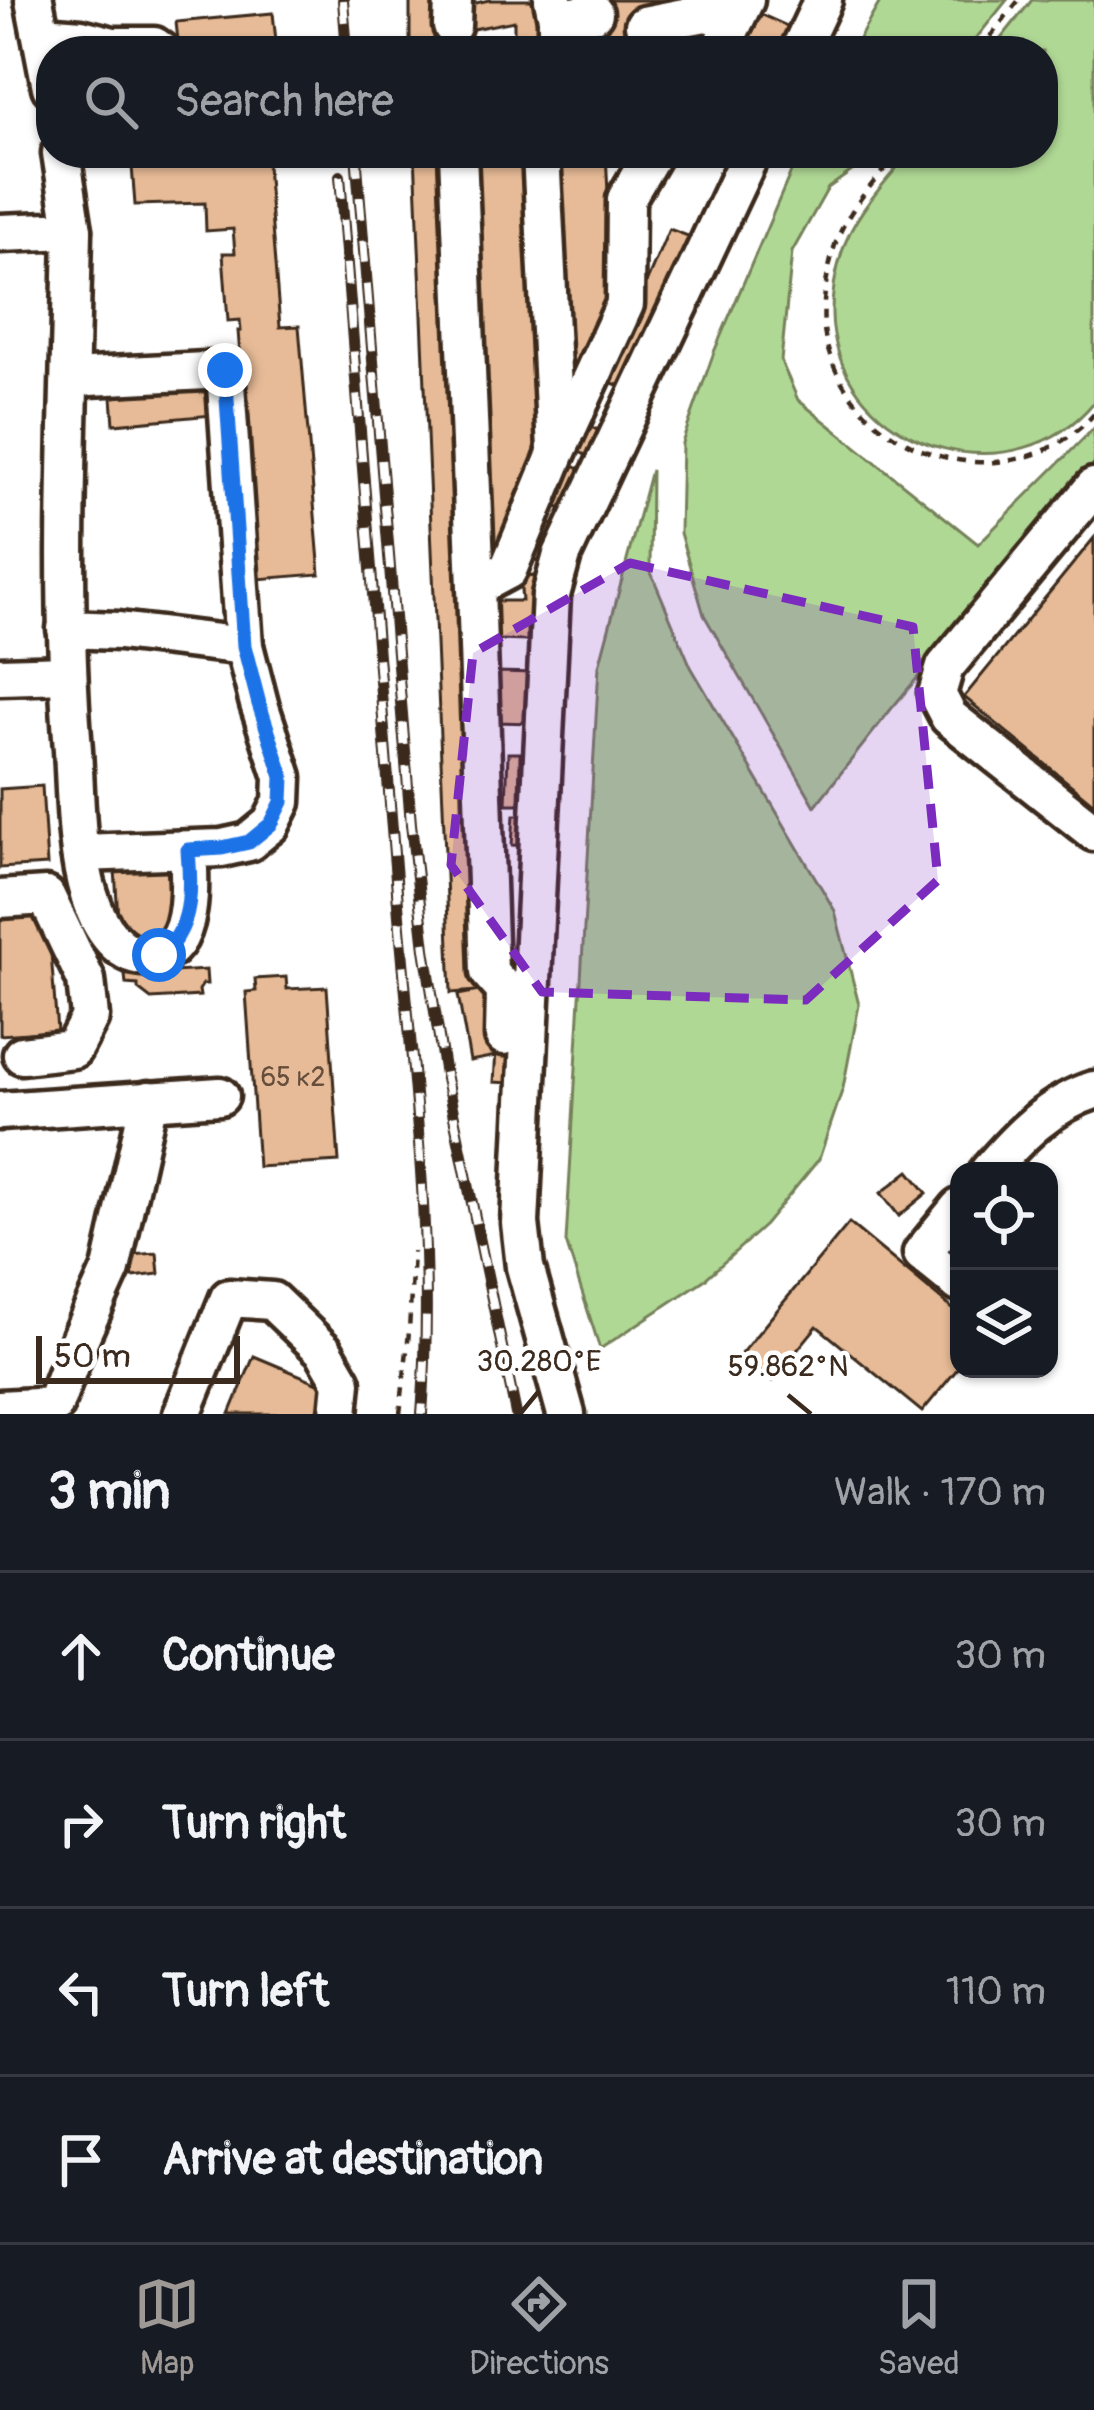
<!DOCTYPE html>
<html lang="en">
<head>
<meta charset="utf-8">
<style>
  body { margin:0; font-family:Pangolin,sans-serif; background:#20242c; color:#f1f3f6 }
  .controls { position:absolute; right:36px; bottom:36px; display:grid; overflow:hidden; border-radius:24px; box-shadow:0 3px 9px #0004 }
  .controls button { width:108px; height:108px; display:grid; place-items:center; padding:0; border:0; border-bottom:3px solid #363941; background:#171b24; color:#f1f3f6; font:60px sans-serif }
  .scale { position:absolute; left:36px; bottom:30px; width:204px; box-sizing:border-box; padding-left:12px; border:6px solid #3b2a1e; border-top:0; font-size:33px; line-height:42px; white-space:nowrap; color:#3b2a1e; -webkit-text-stroke:9px #fff; paint-order:stroke }
  .stop { position:absolute; width:36px; height:36px; margin:-27px; border:9px solid #1a73e8; border-radius:50%; background:#fff }
  .stop.end { background:#1a73e8; border-color:#fff; box-shadow:0 3px 12px #0008 }
  .list { margin:0; padding:0; list-style:none }
  h2 { display:flex; justify-content:space-between; align-items:center; height:156px; margin:0; padding:0 48px; font-size:51px }
  h2 small { font-size:39px; font-weight:400; color:#9ea1a6 }
  .list li { display:grid; grid-template-columns:78px 1fr auto; gap:36px; align-items:center; box-sizing:border-box; height:168px; padding:0 48px; border-top:3px solid #363941 }
  .list b { display:block; font-size:45px; white-space:nowrap }
  .list em { font-size:39px; font-style:normal; color:#9ea1a6 }
  .icon { flex:none; width:66px; height:66px; fill:none; stroke:currentColor; stroke-width:2; stroke-linecap:round; stroke-linejoin:round }
  .map { position:relative; flex:none; width:1094px; height:1414px; overflow:hidden }
  .search { position:absolute; background:#171b24; box-shadow:0 3px 9px #0004; left:36px; right:36px; top:36px; height:132px; display:flex; align-items:center; gap:30px; box-sizing:border-box; padding:0 42px; border-radius:48px; color:#9ea1a6; font-size:45px }
  .sheet { height:828px; background:#171b24 }
  nav { display:flex; justify-content:space-around; align-items:center; box-sizing:border-box; height:168px; border-top:3px solid #363941; background:#171b24; font-size:33px; color:#9ea1a6 }
  nav a { display:grid; justify-items:center; gap:6px }
  nav .on { color:#9f9995 }
  .map>svg:first-child { display:block }
  .green { fill:#b0d895; stroke:#76815a; stroke-width:3 }
  .building { fill:#e7bb97; stroke:#3b2a1e; stroke-width:3 }
  .lines { fill:none; stroke-linecap:round; stroke-linejoin:round }
  .minor-casing { stroke:#3b2a1e; stroke-width:45 }
  .path { stroke:#3b2a1e; stroke-width:4.5; stroke-dasharray:9 9; stroke-linecap:butt }
  .minor { stroke:#fff; stroke-width:36 }
  .rail-casing { stroke:#3b2a1e; stroke-width:12 }
  .rail { stroke:#fff; stroke-width:8; stroke-dasharray:22; stroke-linecap:butt }
  .route { stroke:#1a73e8; stroke-width:15 }
  .marked { fill:#7b2cbf; fill-opacity:0.2; stroke:#7b2cbf; stroke-width:9; stroke-dasharray:24 15; stroke-linejoin:round }
  .ticks { fill:none; stroke:#3b2a1e; stroke-width:4.5 }
  .labels { text-anchor:middle; dominant-baseline:central; stroke-width:9; stroke-linejoin:round; paint-order:stroke }
  .number-label { font-size:27px; fill:#664e3c }
  .ticks-label { font-size:30px; text-anchor:middle; fill:#3b2a1e; stroke:#fff; stroke-width:9; stroke-linejoin:round; paint-order:stroke }
</style>
</head>
<body>
<div class="map">
<svg width="1094" height="1414" viewBox="0 0 1094 1414">
  <rect width="100%" height="100%" fill="#fff"/>
  <filter id="ink" filterUnits="userSpaceOnUse"><feTurbulence type="fractalNoise" baseFrequency=".00833" numOctaves="2"/><feDisplacementMap in="SourceGraphic" scale="24" xChannelSelector="R" yChannelSelector="G"/><feConvolveMatrix kernelMatrix="1 2 1 2 8 2 1 2 1" color-interpolation-filters="sRGB"/></filter>
  <g filter="url(#ink)">
    <!-- green -->
    <g class="green">
      <polygon points="881,0 1007,0 966,51 852,51"/>
      <path d="M1032 0H1094V402C1017 496 855 454 834 335 829 308 834 278 842 252 854 214 884 184 909 153H1043V51H991Z"/>
      <polygon points="799,153 877,153 828,188 792,252 781,361 798,400 978,544 1094,428 1094,468 892,708 815,806 704,615 680,533 682,443 714,352"/>
      <polygon points="651,470 650,570 691,667 835,911 859,1005 843,1088 819,1159 765,1225 704,1280 600,1349 566,1242 599,666"/>
    </g>
    <!-- building -->
    <g class="building">
      <polygon points="410,0 435,0 434,39 514,40 514,21 473,29 467,5 489,0 542,0 545,51 410,51"/>
      <polygon points="599,0 704,0 630,18 635,41 661,42 661,30 705,27 704,51 566,51 571,26"/>
      <polygon points="273,13 276,41 179,50 176,22"/>
      <polygon points="758,13 796,30 786,51 743,51 736,46"/>
      <polygon points="131,153 266,153 280,327 299,326 320,574 258,579 238,331 241,331 240,320 228,321 223,253 235,253 233,229 206,231 205,203 135,205"/>
      <polygon points="415,153 441,153 477,991 451,993"/>
      <polygon points="472,153 524,153 538,478 526,478 527,504 514,504 515,529 503,529 505,555 492,556"/>
      <polygon points="554,153 606,153 614,314 581,383 566,384"/>
      <polygon points="669,229 691,237 622,387 605,380"/>
      <polygon points="211,389 213,415 114,424 112,397"/>
      <polygon points="584,424 605,433 594,459 573,449"/>
      <polygon points="571,465 582,470 564,510 553,505"/>
      <polygon points="544,521 556,527 540,561 528,556"/>
      <polygon points="1094,538 1094,804 964,697"/>
      <polygon points="533,576 537,619 527,619 527,641 497,640 497,601 522,601 520,578"/>
      <polygon points="497,672 534,673 532,723 496,722"/>
      <polygon points="508,753 520,753 519,804 506,804"/>
      <polygon points="42,786 47,865 0,868 0,789"/>
      <polygon points="514,815 526,815 525,846 512,845"/>
      <polygon points="167,866 171,930 119,934 115,869"/>
      <polygon points="48,914 57,1031 0,1035 0,918"/>
      <polygon points="206,970 207,984 203,984 199,990 200,996 151,999 138,989 138,985 126,984 125,975"/>
      <polygon points="286,977 287,989 327,987 339,1162 258,1167 246,992 256,991 255,979"/>
      <polygon points="484,990 496,1056 470,1061 458,995"/>
      <polygon points="496,1051 513,1052 511,1083 494,1082"/>
      <polygon points="909,1171 927,1193 899,1216 881,1193"/>
      <polygon points="849,1223 959,1314 959,1367 922,1412 817,1326 772,1381 740,1355"/>
      <polygon points="157,1253 159,1274 133,1277 131,1255"/>
      <polygon points="254,1356 328,1387 316,1414 230,1414"/>
    </g>
    <g class="lines">
      <defs>
        <g id="minor">
          <polyline points="34,0 51,87"/>
          <polyline points="553,0 557,18 557,51"/>
          <polyline points="557,18 594,13"/>
          <polyline points="644,25 705,13 735,20"/>
          <polyline points="452,26 453,0"/>
          <polyline points="42,35 81,38 113,46 154,46 161,51"/>
          <polyline points="720,51 745,0"/>
          <polyline points="799,51 823,0"/>
          <polyline points="458,153 476,587"/>
          <polyline points="541,153 556,449"/>
          <path d="M73 230C70 403 59 577 73 750 76 797 75 849 89 895 98 924 119 964 157 955 195 946 190 879 188 850"/>
          <polyline points="0,233 73,230 61,153"/>
          <polyline points="70,378 225,370 244,646 259,704 283,777 282,802 271,824 249,842 222,848 81,853"/>
          <polyline points="1094,487 945,667 937,694 949,717 1094,832"/>
          <polyline points="66,629 119,631 244,646"/>
          <polyline points="0,676 67,674"/>
          <polyline points="0,899 46,896 86,980 90,1017 73,1049 22,1055"/>
          <polyline points="504,1036 505,990 489,972 476,587 508,570 556,454 625,304 626,199 653,153"/>
          <polyline points="0,1111 220,1096"/>
          <path d="M989 1171C1018 1137 1050 1104 1094 1090"/>
          <polyline points="959,1208 922,1253 959,1283"/>
          <polyline points="0,1409 54,1406 78,1342 111,1269 149,1100"/>
          <polyline points="182,1414 229,1298 272,1301 324,1351 342,1382 339,1414"/>
          <polyline points="566,1414 525,1267 520,1223 551,595 562,555 751,153"/>
        </g>
      </defs>
      <!-- minor casing -->
      <use href="#minor" class="minor-casing"/>
      <!-- path -->
      <g class="path">
        <polyline points="979,51 1019,0"/>
        <path d="M898 153C875 181 847 210 835 245 826 275 819 315 827 346 857 459 1014 505 1094 414"/>
        <polyline points="400,1414 409,1332 413,1251"/>
      </g>
      <!-- minor -->
      <use href="#minor" class="minor"/>
      <defs>
        <g id="rail">
          <polyline points="343,0 347,51"/>
          <polyline points="356,153 411,824 425,949 444,1069 516,1414"/>
          <path d="M340 176C359 423 379 669 399 916 413 1081 435 1249 422 1414"/>
        </g>
      </defs>
      <!-- rail casing -->
      <use href="#rail" class="rail-casing"/>
      <!-- rail -->
      <use href="#rail" class="rail"/>
    </g>
  </g>
  <g class="lines" filter="url(#ink)">
    <!-- route -->
    <path class="route" d="M159 955C194 931 191 888 188 850L222 848 249 842 271 824 282 802 283 777 259 704 244 646 225 370"/>
  </g>
  <!-- marked area -->
  <path class="marked" d="M630 563 913 627 938 880 806 1000 542 992 451 865 473 653Z"/>
  <!-- ticks -->
  <path class="ticks" d="M788 1395 811 1414M520 1414 539 1391"/>
  <g class="labels">
    <!-- number labels -->
    <g class="number-label">
      <text x="293" y="1077">65 к2</text>
    </g>
  </g>
  <g class="ticks-label">
    <text x="539" y="1371">30.280°E</text>
    <text x="788" y="1376">59.862°N</text>
  </g>
</svg>
<div class="controls">
<button><svg class="icon" aria-label="locate" viewBox="0 0 24 24"><circle cx="12" cy="12" r="6"/><path d="M12 2v4M12 18v4M2 12h4M18 12h4"/></svg></button>
<button><svg class="icon" aria-label="layers" viewBox="0 0 24 24"><path d="M12 4l9 5-9 5-9-5zM3 14l9 5 9-5"/></svg></button>
</div>
<div class="scale">50 m</div>
<div class="stop" style="left:159px;top:955px"></div>
<div class="stop end" style="left:225px;top:370px"></div>
<div class="search"><svg class="icon" aria-label="search" viewBox="0 0 24 24"><circle cx="10" cy="10" r="6"/><path d="M15 15l6 6"/></svg>Search here</div>
</div>
<section class="sheet">
<h2>3 min<small>Walk · 170 m</small></h2>
<ul class="list">
<li><svg class="icon" aria-label="ahead" viewBox="0 0 24 24"><path d="M12 20V5M6 11l6-6 6 6"/></svg><div><b>Continue</b></div><em>30 m</em></li>
<li><svg class="icon" aria-label="right" viewBox="0 0 24 24"><path d="M7 20v-9h11M14 6l5 5-5 5"/></svg><div><b>Turn right</b></div><em>30 m</em></li>
<li><svg class="icon" aria-label="left" viewBox="0 0 24 24"><path d="M17 20v-9H6M10 6l-5 5 5 5"/></svg><div><b>Turn left</b></div><em>110 m</em></li>
<li><svg class="icon" aria-label="arrive" viewBox="0 0 24 24"><path d="M6 21V4h12l-3 4 3 4H6"/></svg><div><b>Arrive at destination</b></div></li>
</ul>
</section>
<nav>
<a class="on"><svg class="icon" aria-label="map" viewBox="0 0 24 24"><path d="M3 6l6-2 6 2 6-2v14l-6 2-6-2-6 2zM9 4v14M15 6v14"/></svg>Map</a>
<a><svg class="icon" aria-label="directions" viewBox="0 0 24 24"><path d="M12 3l9 9-9 9-9-9zM9 14v-3h6M13 9l2 2-2 2"/></svg>Directions</a>
<a><svg class="icon" aria-label="saved" viewBox="0 0 24 24"><path d="M7 4h10v16l-5-4-5 4z"/></svg>Saved</a>
</nav>
</body>
</html>
